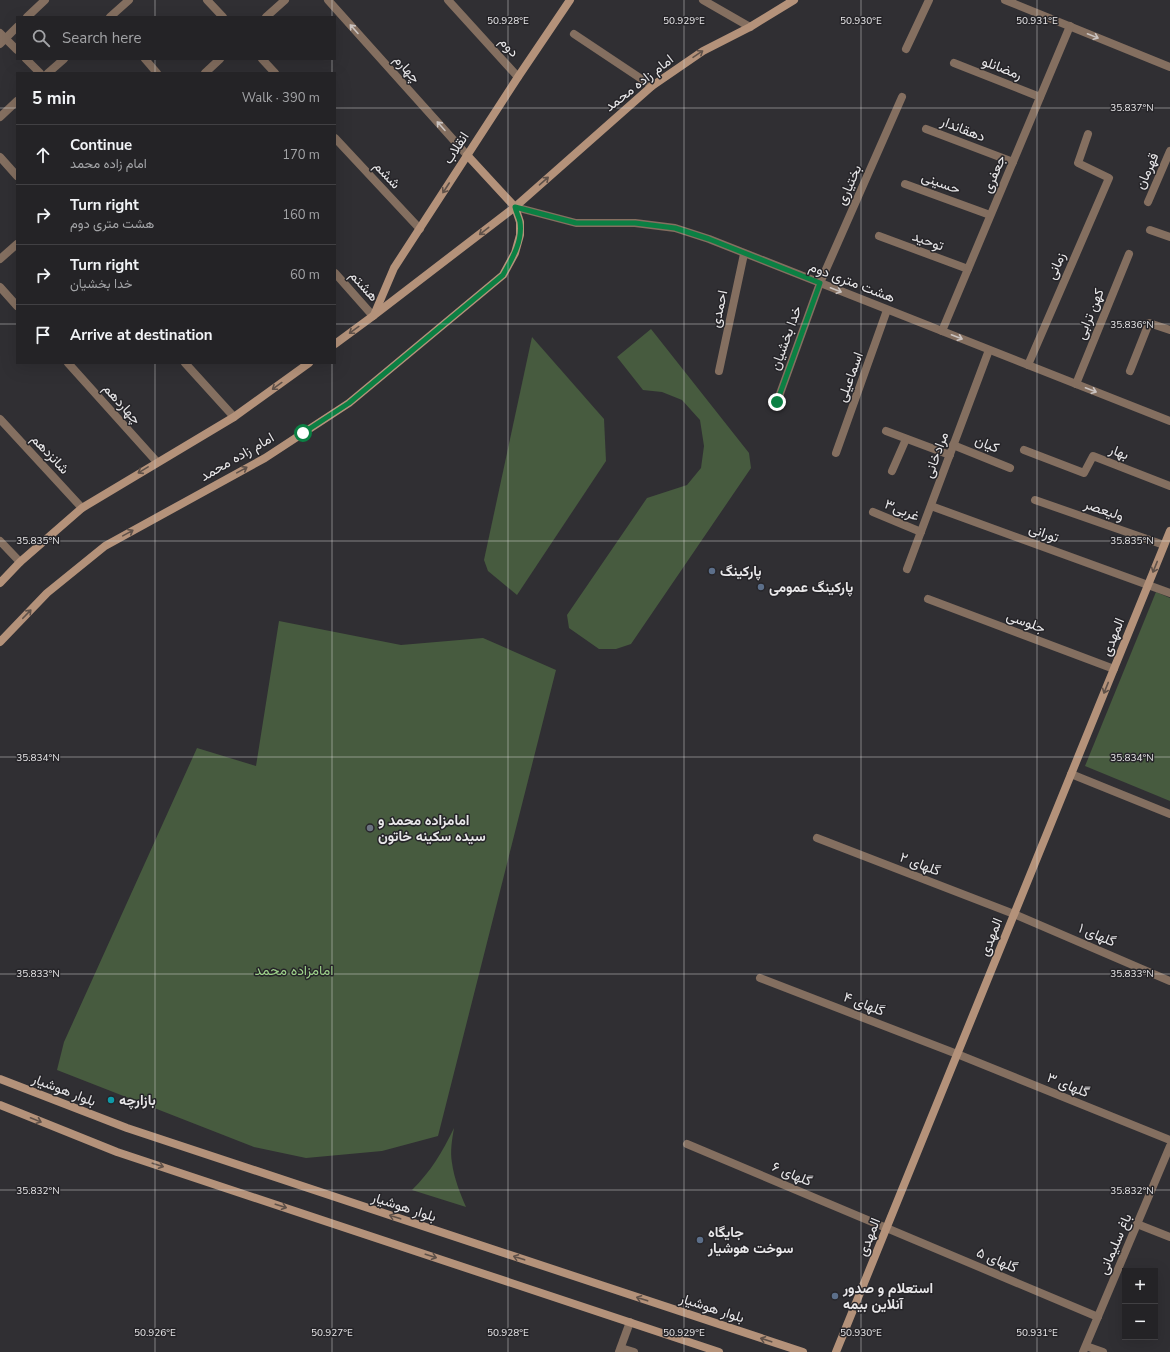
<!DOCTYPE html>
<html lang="en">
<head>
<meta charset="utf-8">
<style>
  body { margin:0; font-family:"Nunito Sans",Vazirmatn,sans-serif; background:#302f32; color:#f1f3f6 }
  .controls { position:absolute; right:12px; bottom:12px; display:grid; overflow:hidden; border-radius:0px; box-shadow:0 4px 16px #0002 }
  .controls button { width:36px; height:36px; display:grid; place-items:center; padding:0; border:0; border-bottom:1px solid #414043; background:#242326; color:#f1f3f6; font:20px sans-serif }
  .stop { position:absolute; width:12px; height:12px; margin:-9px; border:3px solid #0b8043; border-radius:50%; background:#fff }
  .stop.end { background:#0b8043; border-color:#fff; box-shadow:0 1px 4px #0008 }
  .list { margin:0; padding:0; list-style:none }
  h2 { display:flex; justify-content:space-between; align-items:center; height:52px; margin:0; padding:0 16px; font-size:17px }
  h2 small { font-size:13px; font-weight:400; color:#a3a4a7 }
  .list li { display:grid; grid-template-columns:26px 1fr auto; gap:12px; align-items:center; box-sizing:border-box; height:60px; padding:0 16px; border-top:1px solid #414043 }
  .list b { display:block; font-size:15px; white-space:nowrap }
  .list p { margin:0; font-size:13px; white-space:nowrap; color:#a3a4a7 }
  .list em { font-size:13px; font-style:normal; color:#a3a4a7 }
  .icon { flex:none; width:22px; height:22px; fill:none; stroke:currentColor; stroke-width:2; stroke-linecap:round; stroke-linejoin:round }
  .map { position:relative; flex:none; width:1170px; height:1352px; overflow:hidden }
  .search { position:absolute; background:#242326; box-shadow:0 4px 16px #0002; left:16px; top:16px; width:320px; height:44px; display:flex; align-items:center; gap:10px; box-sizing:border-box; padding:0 14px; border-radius:0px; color:#a3a4a7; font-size:15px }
  .panel { position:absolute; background:#242326; box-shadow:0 4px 16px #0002; left:16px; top:72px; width:320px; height:292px; border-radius:0px }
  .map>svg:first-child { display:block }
  .green { fill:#475b3f }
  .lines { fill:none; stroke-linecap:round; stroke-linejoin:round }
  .street { stroke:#846f60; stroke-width:8 }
  .secondary { stroke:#b4927a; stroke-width:8 }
  .oneway { stroke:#cac3c0 }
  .oneway2 { stroke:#5f5149 }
  .route { stroke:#0b8043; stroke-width:5 }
  .ticks { fill:none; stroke:#e8e7e9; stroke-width:1; stroke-opacity:0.45 }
  .service-dot { fill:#5c6f8a; stroke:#262529; stroke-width:1.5 }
  .worship-dot { fill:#6b7280; stroke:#262529; stroke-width:1.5 }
  .culture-dot { fill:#0f9aa8; stroke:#262529; stroke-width:1.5 }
  .labels { text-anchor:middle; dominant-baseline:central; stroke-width:3; stroke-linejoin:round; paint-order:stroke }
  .street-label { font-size:14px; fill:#e8e7e9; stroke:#262529 }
  .poi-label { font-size:14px; font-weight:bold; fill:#e8e7e9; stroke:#262529; text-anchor:start }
  .park-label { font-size:14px; fill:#9ed18b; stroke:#262529 }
  .ticks-label { font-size:10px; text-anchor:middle; fill:#e8e7e9; stroke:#262529; stroke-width:3; stroke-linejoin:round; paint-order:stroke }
</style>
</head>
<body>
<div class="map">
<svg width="1170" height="1352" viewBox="0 0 1170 1352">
  <rect width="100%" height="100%" fill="#302f33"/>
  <!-- green -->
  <g class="green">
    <polygon points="651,329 749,453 751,468 631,644 616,649 599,649 569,628 567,615 647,498 687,485 701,468 704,446 700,420 682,400 662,392 643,390 617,357"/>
    <polygon points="532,337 604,419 606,461 517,595 488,571 484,560"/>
    <polygon points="1156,592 1170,598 1170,801 1085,766"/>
    <polygon points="279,621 401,645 483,638 556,670 438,1136 382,1151 306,1158 254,1147 57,1070 64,1042 197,748 256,766"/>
    <path d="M454 1128C452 1140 450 1151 452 1163 454 1178 460 1193 466 1207L412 1190C431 1171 442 1153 454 1128Z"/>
  </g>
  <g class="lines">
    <!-- street -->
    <g class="street">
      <polyline points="207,0 223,17"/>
      <polyline points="328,0 467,155"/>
      <polyline points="448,0 518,77"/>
      <polyline points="703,0 750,27"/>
      <polyline points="1005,0 1170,67"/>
      <polyline points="27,17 45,0"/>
      <polyline points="110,17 129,0"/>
      <polyline points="266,17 285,0"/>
      <polyline points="0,33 17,50"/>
      <polyline points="574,34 652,86"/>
      <polyline points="0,44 17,27"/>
      <polyline points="906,49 929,0"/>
      <polyline points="26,59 40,73"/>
      <polyline points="145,59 157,73"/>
      <polyline points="262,59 275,73"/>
      <polyline points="954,63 1040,97"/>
      <polyline points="48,73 64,59"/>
      <polyline points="205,73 220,59"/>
      <polyline points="0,117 17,101"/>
      <polyline points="926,129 1013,162"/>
      <polyline points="335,138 420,229"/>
      <polyline points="0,157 17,176"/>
      <polyline points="905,184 990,215"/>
      <polyline points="1148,202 1170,151"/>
      <polyline points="515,207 576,223 635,223 675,228 709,239 1170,421"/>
      <polyline points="1150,230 1170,237"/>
      <polyline points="879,236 968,269"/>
      <polyline points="0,259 17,244"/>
      <polyline points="335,273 373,316"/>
      <polyline points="0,287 17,306"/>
      <polyline points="942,331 1070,26"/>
      <polyline points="68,363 157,462"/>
      <polyline points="185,363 234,417"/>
      <polyline points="1028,365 1109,178 1078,163 1088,134"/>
      <polyline points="719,371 744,254"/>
      <polyline points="1130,371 1149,323 1170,330"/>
      <polyline points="1076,384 1129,254"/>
      <polyline points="777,402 820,283 902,97"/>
      <polyline points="0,419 82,508"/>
      <polyline points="886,431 950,455"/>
      <polyline points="953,445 1010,468"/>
      <polyline points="1024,450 1084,473 1093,456 1170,486"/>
      <polyline points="836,453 887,310"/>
      <polyline points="892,471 906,439"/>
      <polyline points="1035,500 1164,545"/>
      <polyline points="931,506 1170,593"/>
      <polyline points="873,512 921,532"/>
      <polyline points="0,541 20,562"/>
      <polyline points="907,569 989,350"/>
      <polyline points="928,599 1114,669"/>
      <polyline points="1071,774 1170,814"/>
      <polyline points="817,838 1014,914 1170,981"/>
      <polyline points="760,978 957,1054 1170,1140"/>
      <polyline points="687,1144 1098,1317"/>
      <polyline points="1137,1224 1170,1237"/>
      <polyline points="1086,1346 1103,1352"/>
      <polyline points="621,1348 634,1352"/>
      <polyline points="619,1352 630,1322"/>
      <polyline points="1083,1352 1170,1146"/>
    </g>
    <!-- secondary -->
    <g class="secondary">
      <polyline points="374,315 394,268 518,77 570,0"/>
      <polyline points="335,344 373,316 515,207 652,86 703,51 750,27 794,0"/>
      <polyline points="0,583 20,562 82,508 234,417 309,363"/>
      <polyline points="0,642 47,593 105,546 265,458 349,403 503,275 515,253 520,235 520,222 515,207 467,155"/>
      <polyline points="0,1079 127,1128 803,1352"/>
      <polyline points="0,1105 117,1152 719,1352"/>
      <polyline points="836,1352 1170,531"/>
    </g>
  </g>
  <!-- one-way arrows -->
  <defs><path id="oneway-shaft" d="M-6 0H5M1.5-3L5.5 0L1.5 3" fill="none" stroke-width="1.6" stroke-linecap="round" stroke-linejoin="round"/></defs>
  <g class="oneway">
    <use href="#oneway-shaft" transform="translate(354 29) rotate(-132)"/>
    <use href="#oneway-shaft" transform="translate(1093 36) rotate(22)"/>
    <use href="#oneway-shaft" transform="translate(441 126) rotate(-132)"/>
    <use href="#oneway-shaft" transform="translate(836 290) rotate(21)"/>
    <use href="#oneway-shaft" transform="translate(957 337) rotate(21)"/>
    <use href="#oneway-shaft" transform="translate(1091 390) rotate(21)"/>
  </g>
  <g class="oneway2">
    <use href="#oneway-shaft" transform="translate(698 54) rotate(-34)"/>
    <use href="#oneway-shaft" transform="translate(544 181) rotate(-41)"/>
    <use href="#oneway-shaft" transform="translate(446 188) rotate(123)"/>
    <use href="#oneway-shaft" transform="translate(484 231) rotate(142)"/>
    <use href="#oneway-shaft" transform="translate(354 330) rotate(144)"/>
    <use href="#oneway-shaft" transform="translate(277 386) rotate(144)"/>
    <use href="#oneway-shaft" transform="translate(143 470) rotate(149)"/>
    <use href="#oneway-shaft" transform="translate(242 470) rotate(-29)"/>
    <use href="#oneway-shaft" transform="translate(128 533) rotate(-29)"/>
    <use href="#oneway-shaft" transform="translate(1155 567) rotate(112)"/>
    <use href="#oneway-shaft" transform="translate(27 614) rotate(-46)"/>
    <use href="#oneway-shaft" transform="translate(1106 688) rotate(112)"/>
    <use href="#oneway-shaft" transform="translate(36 1120) rotate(22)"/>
    <use href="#oneway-shaft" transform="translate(158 1165) rotate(18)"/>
    <use href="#oneway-shaft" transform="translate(281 1206) rotate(18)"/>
    <use href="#oneway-shaft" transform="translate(395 1217) rotate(-162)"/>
    <use href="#oneway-shaft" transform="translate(431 1256) rotate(18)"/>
    <use href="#oneway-shaft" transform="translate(519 1258) rotate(-162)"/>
    <use href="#oneway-shaft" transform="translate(642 1299) rotate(-162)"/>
    <use href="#oneway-shaft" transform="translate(766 1340) rotate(-162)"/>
  </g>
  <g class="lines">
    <!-- route -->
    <path class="route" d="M303 433 349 403 503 275C512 259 523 241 520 222 519 217 516 212 515 207L576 223H635L675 228 709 239 820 283 777 402"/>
  </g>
  <!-- ticks -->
  <path class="ticks" d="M155 0V17M332 0V17M508 0V1352M684 0V1352M861 0V1352M1037 0V1352M155 59V73M332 59V73M0 108H17M335 108H1170M0 324H17M335 324H1170M155 363V1352M332 363V1352M0 541H1170M0 757H1170M0 974H1170M0 1190H1170"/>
  <!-- markers -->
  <g class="service-dot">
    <circle cx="712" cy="571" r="4"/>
    <circle cx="761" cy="587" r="4"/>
    <circle cx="700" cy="1240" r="4"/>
    <circle cx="835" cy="1296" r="4"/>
  </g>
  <circle class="worship-dot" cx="370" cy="828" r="4"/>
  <circle class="culture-dot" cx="111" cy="1100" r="4"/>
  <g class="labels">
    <!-- street labels -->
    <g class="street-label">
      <text transform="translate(509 47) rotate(48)">دوم</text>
      <text transform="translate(1002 68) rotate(21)">رمضانلو</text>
      <text transform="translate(407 69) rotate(48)">چهارم</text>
      <text transform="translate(639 83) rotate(-38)">امام زاده محمد</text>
      <text transform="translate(963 129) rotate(21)">دهقاندار</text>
      <text transform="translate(456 148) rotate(-57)">انقلاب</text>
      <text transform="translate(1147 171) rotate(-66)">قهرمان</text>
      <text transform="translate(994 174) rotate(-67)">جعفری</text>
      <text transform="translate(387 175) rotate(47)">ششم</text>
      <text transform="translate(941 183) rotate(20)">حسینی</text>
      <text transform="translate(849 185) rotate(-66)">بختیاری</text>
      <text transform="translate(928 241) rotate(20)">توحید</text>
      <text transform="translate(1056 266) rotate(-67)">زمانی</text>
      <text transform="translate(852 282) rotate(21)">هشت متری دوم</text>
      <text transform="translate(364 286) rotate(48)">هشتم</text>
      <text transform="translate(719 309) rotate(-78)">احمدی</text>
      <text transform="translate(1090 314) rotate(-68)">کهن ترابی</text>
      <text transform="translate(786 338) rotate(-70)">خدا بخشیان</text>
      <text transform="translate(850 377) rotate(-70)">اسماعیلی</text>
      <text transform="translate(122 404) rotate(48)">چهاردهم</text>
      <text transform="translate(987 444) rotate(22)">کیان</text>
      <text transform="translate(1119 452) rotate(21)">بهار</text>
      <text transform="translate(50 454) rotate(47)">شانزدهم</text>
      <text transform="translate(936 455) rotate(-70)">مرادخانی</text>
      <text transform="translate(237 457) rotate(-30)">امام زاده محمد</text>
      <text transform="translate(902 510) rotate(22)">غربی۳</text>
      <text transform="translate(1104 510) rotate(19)">ولیعصر</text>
      <text transform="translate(1044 533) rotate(20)">تورانی</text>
      <text transform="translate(1026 622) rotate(20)">جلوسی</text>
      <text transform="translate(1113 637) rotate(-68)">المهدی</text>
      <text transform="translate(920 864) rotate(21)">گلهای ۲</text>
      <text transform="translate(1097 935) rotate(23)">گلهای ۱</text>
      <text transform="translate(991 937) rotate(-68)">المهدی</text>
      <text transform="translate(864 1004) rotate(21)">گلهای ۴</text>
      <text transform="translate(1068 1085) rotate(22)">گلهای ۳</text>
      <text transform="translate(64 1090) rotate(21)">بلوار هوشیار</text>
      <text transform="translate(792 1174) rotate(23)">گلهای ۶</text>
      <text transform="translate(404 1207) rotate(18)">بلوار هوشیار</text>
      <text transform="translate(869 1237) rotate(-68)">المهدی</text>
      <text transform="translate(1115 1244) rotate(-67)">باغ سلیمانی</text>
      <text transform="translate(997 1260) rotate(23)">گلهای ۵</text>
      <text transform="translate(712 1308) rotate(18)">بلوار هوشیار</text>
    </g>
    <!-- poi labels -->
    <g class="poi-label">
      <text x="720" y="571">پارکینگ</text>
      <text x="769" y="587">پارکینگ عمومی</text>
      <text x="378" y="820">امامزاده محمد و<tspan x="378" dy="16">سیده سکینه خاتون</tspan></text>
      <text x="119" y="1100">بازارچه</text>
      <text x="708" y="1232">جایگاه<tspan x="708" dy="16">سوخت هوشیار</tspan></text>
      <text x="843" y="1288">استعلام و صدور<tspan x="843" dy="16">آنلاین بیمه</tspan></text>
    </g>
    <!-- park labels -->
    <g class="park-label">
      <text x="294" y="970">امامزاده محمد</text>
    </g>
  </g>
  <g class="ticks-label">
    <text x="508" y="24">50.928°E</text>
    <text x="684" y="24">50.929°E</text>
    <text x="861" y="24">50.930°E</text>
    <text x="1037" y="24">50.931°E</text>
    <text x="1132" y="111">35.837°N</text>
    <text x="1132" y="328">35.836°N</text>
    <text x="38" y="544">35.835°N</text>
    <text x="1132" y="544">35.835°N</text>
    <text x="38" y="761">35.834°N</text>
    <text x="1132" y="761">35.834°N</text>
    <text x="38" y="977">35.833°N</text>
    <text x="1132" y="977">35.833°N</text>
    <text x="38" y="1194">35.832°N</text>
    <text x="1132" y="1194">35.832°N</text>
    <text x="155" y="1336">50.926°E</text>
    <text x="332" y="1336">50.927°E</text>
    <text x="508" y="1336">50.928°E</text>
    <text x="684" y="1336">50.929°E</text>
    <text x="861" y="1336">50.930°E</text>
    <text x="1037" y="1336">50.931°E</text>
  </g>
</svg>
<div class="controls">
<button>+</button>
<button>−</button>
</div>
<div class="stop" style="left:303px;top:433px"></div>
<div class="stop end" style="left:777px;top:402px"></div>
<div class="search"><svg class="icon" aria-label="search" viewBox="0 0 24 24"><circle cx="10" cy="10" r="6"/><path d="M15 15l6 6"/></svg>Search here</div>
<section class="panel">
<h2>5 min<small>Walk · 390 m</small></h2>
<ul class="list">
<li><svg class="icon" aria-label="ahead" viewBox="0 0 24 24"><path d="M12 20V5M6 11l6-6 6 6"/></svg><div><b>Continue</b><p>امام زاده محمد</p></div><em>170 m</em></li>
<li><svg class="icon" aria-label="right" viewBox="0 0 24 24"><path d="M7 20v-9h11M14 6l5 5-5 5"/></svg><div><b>Turn right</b><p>هشت متری دوم</p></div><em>160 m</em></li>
<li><svg class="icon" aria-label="right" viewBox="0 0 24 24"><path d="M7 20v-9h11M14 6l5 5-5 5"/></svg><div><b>Turn right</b><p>خدا بخشیان</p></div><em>60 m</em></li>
<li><svg class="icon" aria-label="arrive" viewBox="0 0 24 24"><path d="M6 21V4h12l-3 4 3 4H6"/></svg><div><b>Arrive at destination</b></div></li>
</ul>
</section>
</div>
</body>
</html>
